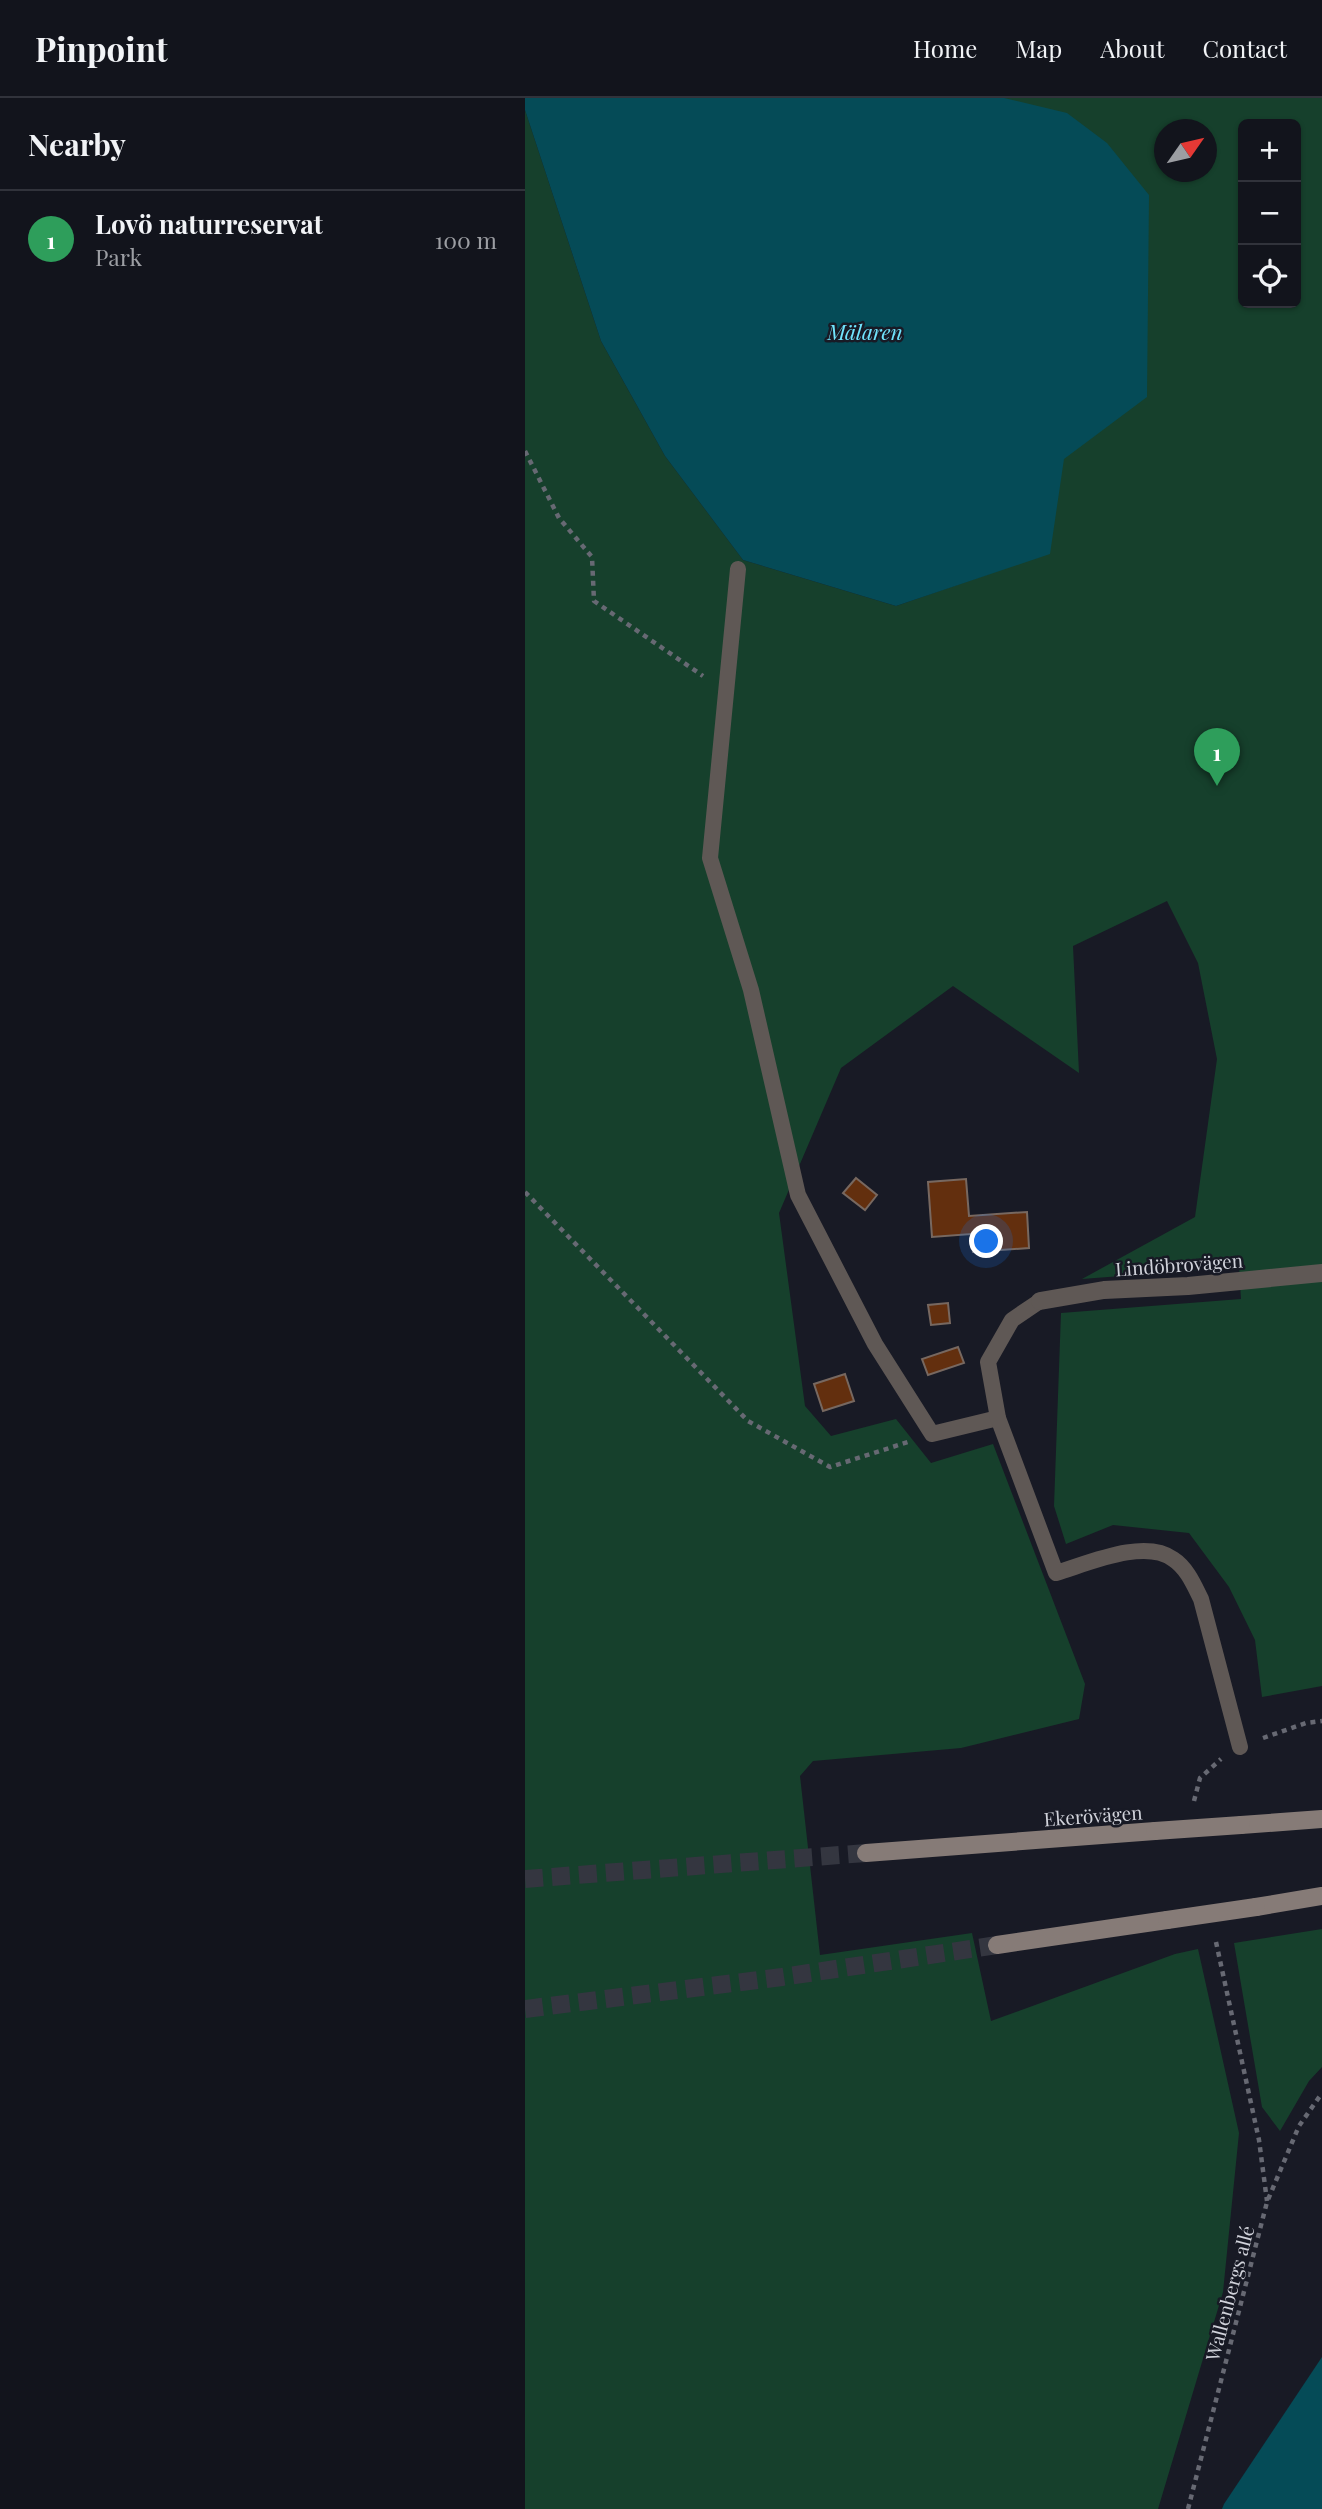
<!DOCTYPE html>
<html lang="en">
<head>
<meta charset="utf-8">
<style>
  body { margin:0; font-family:"Playfair Display",serif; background:#1b1d25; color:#f1f3f6 }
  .controls { position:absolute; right:21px; top:21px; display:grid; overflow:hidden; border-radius:10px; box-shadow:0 2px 5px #0004 }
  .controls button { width:63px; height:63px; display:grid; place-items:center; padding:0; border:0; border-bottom:2px solid #31333b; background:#12141c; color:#f1f3f6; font:35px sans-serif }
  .compass { position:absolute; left:629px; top:21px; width:63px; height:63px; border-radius:50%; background:#12141c; box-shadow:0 2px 5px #0004; rotate:56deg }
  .you { position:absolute; left:462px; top:1144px; width:24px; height:24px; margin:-18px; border:5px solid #fff; border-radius:50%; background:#1a73e8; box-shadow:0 0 0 10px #1a73e833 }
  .badge { display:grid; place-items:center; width:46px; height:46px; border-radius:50%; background:#0b8043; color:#fff; font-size:23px; font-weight:700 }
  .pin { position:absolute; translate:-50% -58px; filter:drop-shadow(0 2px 4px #0008) }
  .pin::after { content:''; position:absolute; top:37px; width:24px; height:21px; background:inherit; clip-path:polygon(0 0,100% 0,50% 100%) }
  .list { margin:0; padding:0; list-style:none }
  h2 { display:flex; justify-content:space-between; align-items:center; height:91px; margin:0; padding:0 28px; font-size:30px }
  h2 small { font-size:23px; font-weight:400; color:#9c9ea3 }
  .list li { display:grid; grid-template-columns:46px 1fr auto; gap:21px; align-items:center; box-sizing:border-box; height:98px; padding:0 28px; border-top:2px solid #31333b }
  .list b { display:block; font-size:26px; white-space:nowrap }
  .list p { margin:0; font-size:23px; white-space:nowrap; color:#9c9ea3 }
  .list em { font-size:23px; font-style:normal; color:#9c9ea3 }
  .icon { flex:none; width:38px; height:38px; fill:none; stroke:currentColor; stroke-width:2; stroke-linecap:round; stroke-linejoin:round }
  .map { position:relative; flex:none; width:797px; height:2411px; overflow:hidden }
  header { display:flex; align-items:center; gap:42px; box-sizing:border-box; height:98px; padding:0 35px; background:#12141c; border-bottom:2px solid #31333b }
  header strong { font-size:33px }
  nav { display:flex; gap:38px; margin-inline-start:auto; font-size:24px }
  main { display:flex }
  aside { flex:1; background:#12141c }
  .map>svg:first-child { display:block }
  .green { fill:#16402c; fill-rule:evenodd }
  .water { fill:#054b57 }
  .building { fill:#632f0e; stroke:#776860; stroke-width:2 }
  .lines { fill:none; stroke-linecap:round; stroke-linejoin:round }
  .secondary-tunnel { stroke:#343640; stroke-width:18; stroke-dasharray:18 9; stroke-linecap:butt }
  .path { stroke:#676973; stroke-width:4.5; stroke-dasharray:5 5; stroke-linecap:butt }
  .service { stroke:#5f5855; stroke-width:16 }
  .minor { stroke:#5f5855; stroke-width:18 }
  .secondary { stroke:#867b77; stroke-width:18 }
  .secondary-bridge { stroke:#867b77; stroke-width:18 }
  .labels { text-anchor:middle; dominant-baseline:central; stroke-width:5; stroke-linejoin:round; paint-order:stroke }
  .street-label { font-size:19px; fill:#d0d2da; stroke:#181a25 }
  .water-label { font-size:21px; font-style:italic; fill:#71e5fe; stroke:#181a25 }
</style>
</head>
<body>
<header>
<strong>Pinpoint</strong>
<nav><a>Home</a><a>Map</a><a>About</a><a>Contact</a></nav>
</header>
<main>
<aside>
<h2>Nearby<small></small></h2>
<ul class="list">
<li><span class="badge" style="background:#2e9e5b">1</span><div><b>Lovö naturreservat</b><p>Park</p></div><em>100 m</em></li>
</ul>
</aside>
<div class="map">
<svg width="797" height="2411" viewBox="0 0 797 2411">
  <rect width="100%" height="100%" fill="#181a25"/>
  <!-- green -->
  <g class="green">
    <path d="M246 0H797V1588L737 1599 730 1542 704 1489 664 1435 588 1427 541 1446 529 1408 536 1215 716 1201 714 1169 557 1181 670 1119 692 961 673 865 642 803 548 848 554 975 428 888 316 970 254 1115 280 1308 306 1338 371 1321 406 1365 468 1346 560 1586 554 1621 436 1650 288 1663 275 1678 295 1857 447 1835 466 1923 650 1856 673 1851 714 2035 698 2194 633 2411H0V12L76 243 140 358 218 462 371 508 481 470ZM718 26H771V205H718ZM640 32H682V74H640Z"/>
    <polygon points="797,1831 797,1969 784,1983 755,2033 737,2009 709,1845"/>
  </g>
  <!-- water -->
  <g class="water">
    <polygon points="0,0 479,0 542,15 582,45 624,97 622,299 539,361 525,456 371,508 218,462 140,358 76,243 0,12"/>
    <polygon points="797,2259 797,2411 697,2411 699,2406"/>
  </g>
  <!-- building -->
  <g class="building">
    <polygon points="331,1080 352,1097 340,1112 318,1095"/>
    <polygon points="441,1081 444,1118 502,1114 504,1150 448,1154 446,1136 407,1139 403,1084"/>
    <polygon points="423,1205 425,1225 406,1227 403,1207"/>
    <polygon points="433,1249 439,1265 403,1277 397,1261"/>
    <polygon points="320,1276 329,1303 298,1313 289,1286"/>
  </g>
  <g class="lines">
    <!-- secondary-tunnel -->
    <g class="secondary-tunnel">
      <polyline points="0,1781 341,1755"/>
      <polyline points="0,1911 257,1879 472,1847"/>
    </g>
    <!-- path -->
    <g class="path">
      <polyline points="0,353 34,420 67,459 69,503 178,578"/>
      <polyline points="0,1094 223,1323 305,1369 383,1344"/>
      <polyline points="738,1640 781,1625 797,1623"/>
      <polyline points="669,1703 675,1680 696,1661"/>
      <polyline points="691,1844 734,2042 742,2103"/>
      <polyline points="663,2411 742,2104 774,2028 797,1995"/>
    </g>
    <!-- service -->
    <g class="service">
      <polyline points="213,471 185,760 226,892 273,1097 350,1246 407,1336 473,1320"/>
      <path d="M515 1203 487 1222 463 1264 473 1320 531 1475C562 1466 619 1440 648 1461 662 1470 669 1487 676 1501L715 1649"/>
    </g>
    <!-- minor -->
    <polyline class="minor" points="515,1203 579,1192 663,1188 797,1175"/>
    <!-- secondary -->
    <g class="secondary">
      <polyline points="716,1727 797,1721"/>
      <polyline points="341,1755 630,1733"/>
      <polyline points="731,1809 797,1798"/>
      <polyline points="472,1847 642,1822"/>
    </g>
    <!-- secondary-bridge -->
    <g class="secondary-bridge">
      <polyline points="630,1733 716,1727"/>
      <polyline points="642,1822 731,1809"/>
    </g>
  </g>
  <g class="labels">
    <!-- street labels -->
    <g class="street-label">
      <text transform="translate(654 1166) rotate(-4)">Lindöbrovägen</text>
      <text transform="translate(568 1717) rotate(-4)">Ekerövägen</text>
      <text transform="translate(704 2195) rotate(-75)">Wallenbergs allé</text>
    </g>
    <!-- water labels -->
    <g class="water-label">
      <text x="340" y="233">Mälaren</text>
    </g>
  </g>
</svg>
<div class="controls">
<button>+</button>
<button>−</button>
<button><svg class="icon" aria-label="locate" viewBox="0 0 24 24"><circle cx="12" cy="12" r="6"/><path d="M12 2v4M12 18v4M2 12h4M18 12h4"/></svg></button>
</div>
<svg class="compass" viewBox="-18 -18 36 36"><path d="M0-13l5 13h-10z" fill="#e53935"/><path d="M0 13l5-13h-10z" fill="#9c9ea3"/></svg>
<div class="you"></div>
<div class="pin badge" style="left:692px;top:688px;background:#2e9e5b">1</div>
</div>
</main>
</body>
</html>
